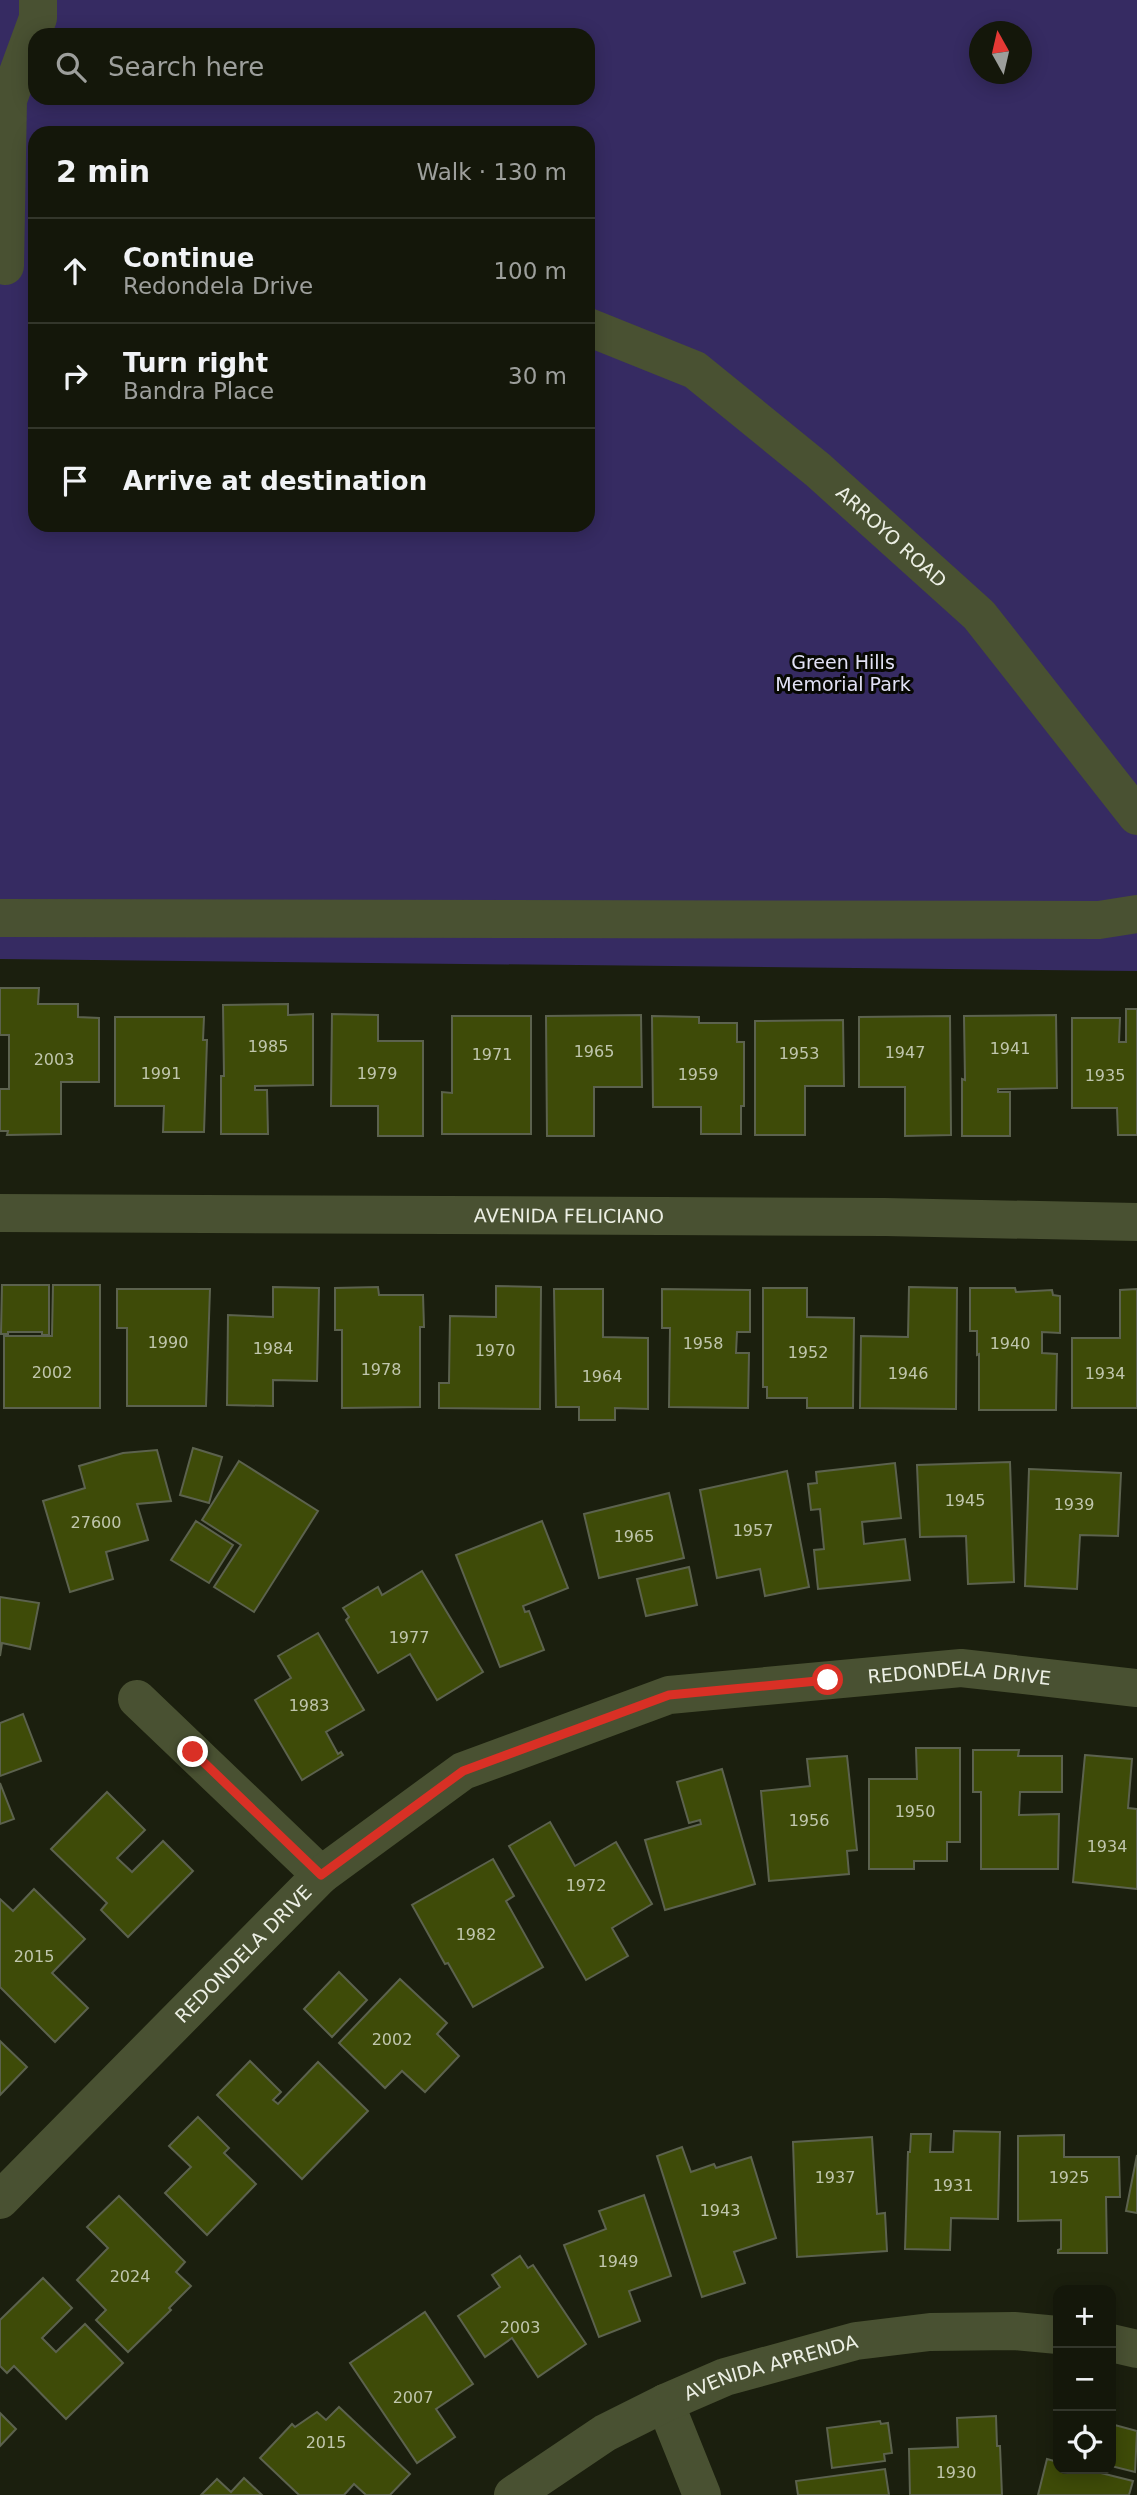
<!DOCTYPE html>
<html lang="en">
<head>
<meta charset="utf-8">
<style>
  body { margin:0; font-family:"DejaVu Sans",sans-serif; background:#212418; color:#f1f3f6 }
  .controls { position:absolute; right:21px; bottom:21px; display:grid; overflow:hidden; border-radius:14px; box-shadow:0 4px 18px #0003 }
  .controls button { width:63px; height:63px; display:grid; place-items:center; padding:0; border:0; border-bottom:2px solid #33362b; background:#14170a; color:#f1f3f6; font:35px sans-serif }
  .compass { position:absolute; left:969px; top:21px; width:63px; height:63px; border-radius:50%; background:#14170a; box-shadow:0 4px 18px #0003; rotate:352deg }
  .stop { position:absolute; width:21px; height:21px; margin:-16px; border:5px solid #d93025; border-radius:50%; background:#fff }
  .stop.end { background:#d93025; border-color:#fff; box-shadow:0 2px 7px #0008 }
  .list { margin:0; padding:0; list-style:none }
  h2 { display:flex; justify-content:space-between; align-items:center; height:91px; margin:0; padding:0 28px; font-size:30px }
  h2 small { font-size:23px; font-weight:400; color:#9d9f9c }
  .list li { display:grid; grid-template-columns:46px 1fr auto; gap:21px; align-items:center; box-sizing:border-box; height:105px; padding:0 28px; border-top:2px solid #33362b }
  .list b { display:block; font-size:26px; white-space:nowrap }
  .list p { margin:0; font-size:23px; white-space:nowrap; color:#9d9f9c }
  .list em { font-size:23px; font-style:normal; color:#9d9f9c }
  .icon { flex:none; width:38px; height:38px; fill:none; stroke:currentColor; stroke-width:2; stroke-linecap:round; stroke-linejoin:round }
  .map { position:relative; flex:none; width:1137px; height:2495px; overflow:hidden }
  .search { position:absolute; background:#14170a; box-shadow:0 4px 18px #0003; left:28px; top:28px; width:567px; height:77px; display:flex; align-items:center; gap:18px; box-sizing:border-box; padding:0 24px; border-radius:21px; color:#9d9f9c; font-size:26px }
  .panel { position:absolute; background:#14170a; box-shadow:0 4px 18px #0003; left:28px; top:126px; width:567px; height:406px; border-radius:21px }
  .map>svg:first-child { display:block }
  .green { fill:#362b62; fill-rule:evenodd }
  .building { fill:#3e4b08; stroke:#5c624e; stroke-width:2 }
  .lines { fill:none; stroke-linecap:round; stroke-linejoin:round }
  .minor { stroke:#495132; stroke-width:38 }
  .route { stroke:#d93025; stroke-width:9 }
  .labels { text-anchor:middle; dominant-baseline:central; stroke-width:6; stroke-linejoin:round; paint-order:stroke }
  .number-label { font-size:16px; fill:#c0c6ad }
  .street-label { font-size:19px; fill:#ecefe4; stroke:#070803 }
  .park-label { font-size:19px; fill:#e2e1f5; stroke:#070803 }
</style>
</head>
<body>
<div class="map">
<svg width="1137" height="2495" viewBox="0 0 1137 2495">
  <rect width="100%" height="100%" fill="#1b1f0e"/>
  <!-- green -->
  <path class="green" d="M0 0H1137V971L0 959ZM979 32H1021V74H979ZM35 35H588V98H35ZM35 133H588V525H35Z"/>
  <!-- building -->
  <g class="building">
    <polygon points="0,988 39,988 38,1004 78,1004 78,1017 99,1018 99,1082 61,1082 61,1134 7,1135 8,1131 0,1131 0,1089 9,1089 9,1035 0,1035"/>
    <polygon points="288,1004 288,1015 313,1014 313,1085 255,1086 255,1090 267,1090 268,1134 221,1134 221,1076 224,1076 223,1005"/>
    <polygon points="1126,1009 1137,1009 1137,1135 1118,1135 1117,1108 1072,1108 1072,1018 1120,1018 1119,1042 1126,1042"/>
    <polygon points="332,1014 378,1015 378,1041 423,1041 423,1136 378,1136 378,1106 331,1106"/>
    <polygon points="641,1015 642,1087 594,1087 594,1136 547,1136 546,1016"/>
    <polygon points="1056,1015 1057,1088 998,1089 998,1092 1010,1092 1010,1136 962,1136 962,1079 965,1080 964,1016"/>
    <polygon points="452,1016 531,1016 531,1134 442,1134 442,1092 452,1093"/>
    <polygon points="652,1016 699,1017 699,1023 737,1023 737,1042 744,1042 744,1106 741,1106 741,1134 701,1134 701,1107 653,1107"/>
    <polygon points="950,1016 951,1135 905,1136 905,1087 859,1087 859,1017"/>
    <polygon points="115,1017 204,1017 203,1040 207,1040 204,1132 163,1132 164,1106 115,1106"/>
    <polygon points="843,1020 844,1086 805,1086 805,1135 755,1135 755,1021"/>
    <polygon points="2,1285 49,1285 49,1335 42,1335 42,1332 8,1332 8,1334 1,1334"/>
    <polygon points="53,1285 100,1285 100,1408 4,1408 4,1336 52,1336"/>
    <polygon points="496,1286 541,1287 540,1409 439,1408 439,1383 449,1383 450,1316 496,1317"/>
    <polygon points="273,1287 319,1288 317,1381 273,1380 273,1406 227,1405 228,1315 273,1317"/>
    <polygon points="378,1287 379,1295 423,1295 424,1327 420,1327 420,1407 342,1408 342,1330 335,1330 335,1288"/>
    <polygon points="909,1287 957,1288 956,1409 860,1408 861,1336 908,1337"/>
    <polygon points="763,1288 807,1288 807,1317 854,1318 853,1408 807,1408 807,1398 767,1398 767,1387 763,1387"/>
    <polygon points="970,1288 1015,1288 1016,1292 1052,1290 1053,1295 1060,1296 1060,1333 1042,1332 1042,1353 1057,1354 1056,1410 979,1410 979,1354 977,1355 977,1331 970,1331"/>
    <polygon points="117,1289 210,1289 206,1406 127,1406 127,1328 117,1328"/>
    <polygon points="554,1289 603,1289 603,1337 648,1338 648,1409 615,1408 615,1420 579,1420 579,1407 556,1407"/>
    <polygon points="662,1289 750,1290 750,1332 737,1332 736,1353 749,1353 748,1408 669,1407 670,1328 662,1328"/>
    <polygon points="1137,1289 1137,1408 1072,1408 1072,1338 1120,1338 1120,1290"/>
    <polygon points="193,1448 222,1457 209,1503 180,1495"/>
    <polygon points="157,1450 171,1501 137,1504 148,1540 106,1552 113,1579 70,1592 43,1501 85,1488 79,1466 123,1453"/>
    <polygon points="239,1461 318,1511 254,1612 214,1587 241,1545 202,1520"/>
    <polygon points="1010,1462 1014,1582 968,1584 966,1536 920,1537 917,1465"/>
    <polygon points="895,1463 901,1518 862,1522 864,1544 905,1539 910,1580 818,1589 814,1550 824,1549 820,1509 811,1510 808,1484 817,1483 816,1472"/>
    <polygon points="1029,1469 1121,1473 1118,1536 1080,1535 1077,1589 1025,1586"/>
    <polygon points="787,1471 809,1587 765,1596 760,1569 717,1578 700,1490"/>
    <polygon points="669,1493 684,1558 599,1578 584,1514"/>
    <polygon points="196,1521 233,1545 209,1583 171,1560"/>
    <polygon points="542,1521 568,1588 523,1606 525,1612 529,1611 544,1650 500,1667 456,1555"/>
    <polygon points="689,1567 697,1605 646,1616 637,1579"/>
    <polygon points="422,1571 483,1672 437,1700 410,1654 378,1673 346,1620 349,1617 343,1608 378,1587 382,1595"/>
    <polygon points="0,1597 39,1603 30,1649 2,1643 0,1656"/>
    <polygon points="318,1633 364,1710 326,1732 338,1754 341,1752 343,1755 302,1780 255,1700 291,1678 278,1656"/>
    <polygon points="23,1714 41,1761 0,1776 0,1723"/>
    <polygon points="916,1748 960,1748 960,1842 947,1842 947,1861 914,1861 914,1869 869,1869 869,1779 917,1779"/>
    <polygon points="973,1750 1019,1750 1018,1756 1062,1756 1062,1792 1020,1792 1019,1815 1059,1814 1058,1869 981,1869 981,1792 973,1792"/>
    <polygon points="1085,1755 1132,1759 1128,1808 1137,1809 1137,1889 1073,1882"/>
    <polygon points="847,1756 857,1850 847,1851 849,1874 769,1881 761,1791 810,1786 807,1759"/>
    <polygon points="722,1769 755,1884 665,1910 645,1840 701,1824 700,1820 689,1823 677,1782"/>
    <polygon points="0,1783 14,1819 0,1824"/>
    <polygon points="107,1792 145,1830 117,1858 132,1872 163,1841 193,1871 128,1937 101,1910 107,1903 51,1849"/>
    <polygon points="550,1822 575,1866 616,1842 652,1904 612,1928 628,1956 586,1980 509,1846"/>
    <polygon points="493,1859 514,1896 506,1901 543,1967 473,2007 448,1963 445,1964 412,1905"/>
    <polygon points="34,1889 85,1939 52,1973 88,2008 55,2042 0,1987 0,1899 13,1911"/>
    <polygon points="339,1972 367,2000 332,2037 304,2009"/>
    <polygon points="400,1979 447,2023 437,2034 459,2056 425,2092 402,2071 385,2088 339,2043"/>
    <polygon points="0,2041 27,2067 0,2095"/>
    <polygon points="250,2061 281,2092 273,2100 278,2104 318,2062 368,2111 302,2179 217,2095"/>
    <polygon points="198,2117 229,2148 224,2153 256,2184 207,2235 165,2193 191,2167 169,2146"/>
    <polygon points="954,2131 1000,2132 998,2219 951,2218 950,2250 905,2249 908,2152 910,2152 911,2134 931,2134 930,2152 953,2152"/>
    <polygon points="1064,2135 1064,2157 1119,2157 1120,2197 1106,2197 1107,2253 1058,2253 1058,2250 1061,2249 1061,2220 1018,2221 1018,2136"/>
    <polygon points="872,2137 877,2214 885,2213 887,2251 797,2257 793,2142"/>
    <polygon points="682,2147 691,2172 714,2164 716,2168 751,2157 776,2238 734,2252 745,2283 702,2297 657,2156"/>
    <polygon points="1137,2155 1137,2213 1126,2211"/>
    <polygon points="644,2195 671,2276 629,2291 640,2321 599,2337 564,2245 606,2229 599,2211"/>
    <polygon points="119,2196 185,2262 176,2272 191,2286 169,2308 171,2310 128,2352 96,2320 106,2310 77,2280 108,2248 87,2227"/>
    <polygon points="520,2256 528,2268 533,2265 586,2344 538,2377 512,2338 485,2357 458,2316 500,2287 492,2275"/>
    <polygon points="43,2278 72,2308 42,2338 56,2352 85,2324 123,2363 66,2419 14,2366 7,2373 0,2366 0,2320"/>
    <polygon points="425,2312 473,2384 436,2409 455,2437 417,2463 350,2363"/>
    <polygon points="339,2407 410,2474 390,2495 366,2495 354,2484 344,2495 299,2495 260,2458 292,2424 295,2427 317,2412 326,2420"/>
    <polygon points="0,2413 16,2429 0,2446"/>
    <polygon points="996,2416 997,2446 1000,2446 1002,2495 910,2495 909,2449 958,2447 957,2418"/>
    <polygon points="880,2421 881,2424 888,2423 892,2453 884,2454 885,2461 832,2468 827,2428"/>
    <polygon points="1111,2424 1137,2431 1135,2472 1111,2466"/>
    <polygon points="1047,2459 1058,2462 1058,2469 1085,2469 1133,2481 1129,2495 1038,2495"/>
    <polygon points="885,2469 889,2495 798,2495 796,2481"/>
    <polygon points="244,2478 262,2495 201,2495 217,2479 231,2492"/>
  </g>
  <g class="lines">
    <!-- minor -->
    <g class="minor">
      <polyline points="5,266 8,100 38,18 38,0"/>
      <path id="s1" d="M588 327 695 370 818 470 979 615 1137 816"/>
      <polyline points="0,918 1099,920 1137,914"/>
      <path id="s2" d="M0 1213 885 1217 1137 1222"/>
      <polyline points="137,1699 321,1875"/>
      <path id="s3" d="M0 2200 321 1875 463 1771 669 1695 961 1668 1137 1688"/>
      <polyline points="1111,2343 1137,2349"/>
      <polyline points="665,2403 702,2495"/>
      <path id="s4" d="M513 2495 605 2433 665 2403 725 2377 856 2341 930 2332 1014 2331 1058 2335"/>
    </g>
  </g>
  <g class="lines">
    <!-- route -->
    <polyline class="route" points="193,1752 321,1875 463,1771 669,1695 828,1680"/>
  </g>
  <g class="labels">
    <!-- number labels -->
    <g class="number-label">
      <text x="268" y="1046">1985</text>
      <text x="1010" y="1048">1941</text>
      <text x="594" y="1051">1965</text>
      <text x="905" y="1052">1947</text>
      <text x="799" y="1053">1953</text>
      <text x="492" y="1054">1971</text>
      <text x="54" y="1059">2003</text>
      <text x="161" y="1073">1991</text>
      <text x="377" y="1073">1979</text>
      <text x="698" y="1074">1959</text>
      <text x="1105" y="1075">1935</text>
      <text x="168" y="1342">1990</text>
      <text x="703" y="1343">1958</text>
      <text x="1010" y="1343">1940</text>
      <text x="273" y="1348">1984</text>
      <text x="495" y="1350">1970</text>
      <text x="808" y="1352">1952</text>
      <text x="381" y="1369">1978</text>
      <text x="52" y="1372">2002</text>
      <text x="908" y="1373">1946</text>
      <text x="1105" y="1373">1934</text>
      <text x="602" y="1376">1964</text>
      <text x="965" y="1500">1945</text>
      <text x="1074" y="1504">1939</text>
      <text x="96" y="1522">27600</text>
      <text x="753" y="1530">1957</text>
      <text x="634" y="1536">1965</text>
      <text x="409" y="1637">1977</text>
      <text x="309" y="1705">1983</text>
      <text x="915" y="1811">1950</text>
      <text x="809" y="1820">1956</text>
      <text x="1107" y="1846">1934</text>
      <text x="586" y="1885">1972</text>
      <text x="476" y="1934">1982</text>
      <text x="34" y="1956">2015</text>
      <text x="392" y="2039">2002</text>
      <text x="835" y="2177">1937</text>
      <text x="1069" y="2177">1925</text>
      <text x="953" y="2185">1931</text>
      <text x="720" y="2210">1943</text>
      <text x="618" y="2261">1949</text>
      <text x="130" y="2276">2024</text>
      <text x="520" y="2327">2003</text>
      <text x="413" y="2397">2007</text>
      <text x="326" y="2442">2015</text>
      <text x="956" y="2472">1930</text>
    </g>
    <!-- street labels -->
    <g class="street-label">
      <text stroke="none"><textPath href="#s1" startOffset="373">ARROYO ROAD</textPath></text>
      <text stroke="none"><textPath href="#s2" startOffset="569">AVENIDA FELICIANO</textPath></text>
      <text stroke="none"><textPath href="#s3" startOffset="1144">REDONDELA DRIVE</textPath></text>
      <text stroke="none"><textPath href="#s3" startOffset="346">REDONDELA DRIVE</textPath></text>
      <text stroke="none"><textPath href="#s4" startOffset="290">AVENIDA APRENDA</textPath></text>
    </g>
    <!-- park labels -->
    <g class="park-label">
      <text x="843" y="662">Green Hills<tspan x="843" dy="22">Memorial Park</tspan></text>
    </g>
  </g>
</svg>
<div class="controls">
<button>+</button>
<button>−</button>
<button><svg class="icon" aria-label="locate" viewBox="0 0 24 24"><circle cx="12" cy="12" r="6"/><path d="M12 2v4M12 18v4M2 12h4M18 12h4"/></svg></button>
</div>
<svg class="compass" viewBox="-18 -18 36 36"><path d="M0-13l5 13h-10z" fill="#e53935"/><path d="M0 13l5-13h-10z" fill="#9d9f9c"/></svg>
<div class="stop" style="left:828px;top:1680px"></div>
<div class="stop end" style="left:193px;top:1752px"></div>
<div class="search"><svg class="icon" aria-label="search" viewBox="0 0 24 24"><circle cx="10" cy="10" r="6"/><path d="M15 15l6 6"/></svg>Search here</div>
<section class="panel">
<h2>2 min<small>Walk · 130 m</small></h2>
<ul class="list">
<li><svg class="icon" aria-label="ahead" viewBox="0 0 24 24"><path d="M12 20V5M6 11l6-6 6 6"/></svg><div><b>Continue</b><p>Redondela Drive</p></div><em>100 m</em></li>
<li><svg class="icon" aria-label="right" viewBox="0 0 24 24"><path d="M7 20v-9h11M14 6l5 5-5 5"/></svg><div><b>Turn right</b><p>Bandra Place</p></div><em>30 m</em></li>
<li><svg class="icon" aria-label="arrive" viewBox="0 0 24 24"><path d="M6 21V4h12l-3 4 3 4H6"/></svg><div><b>Arrive at destination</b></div></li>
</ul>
</section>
</div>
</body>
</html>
